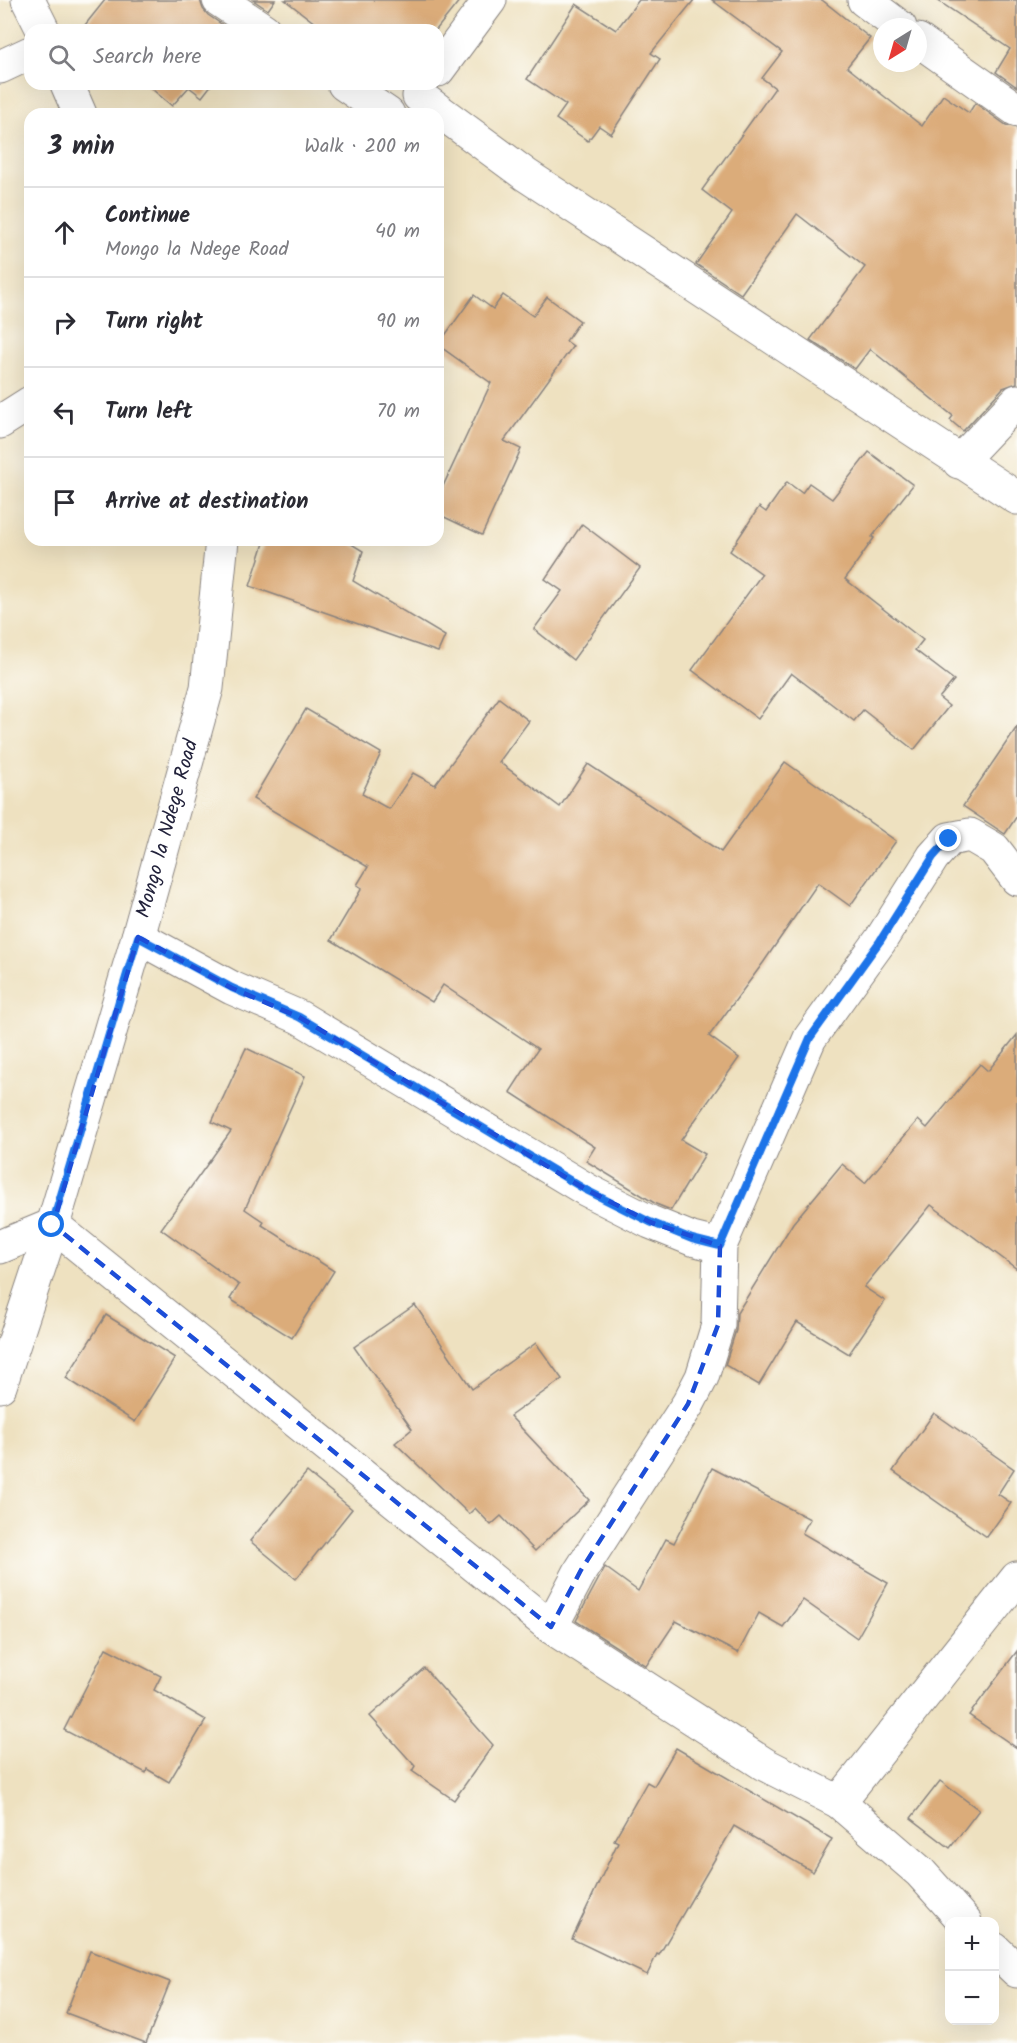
<!DOCTYPE html>
<html lang="en">
<head>
<meta charset="utf-8">
<style>
  body { margin:0; font-family:Kalam,sans-serif; background:#f7f7f7; color:#2b2b33 }
  .controls { position:absolute; right:18px; bottom:18px; display:grid; overflow:hidden; border-radius:12px; box-shadow:0 6px 24px #0002 }
  .controls button { width:54px; height:54px; display:grid; place-items:center; padding:0; border:0; border-bottom:2px solid #e1e1e2; background:#fff; color:#2b2b33; font:30px sans-serif }
  .compass { position:absolute; left:873px; top:18px; width:54px; height:54px; border-radius:50%; background:#fff; box-shadow:0 6px 24px #0002; rotate:217deg }
  .stop { position:absolute; width:18px; height:18px; margin:-14px; border:4px solid #1a73e8; border-radius:50%; background:#fff }
  .stop.end { background:#1a73e8; border-color:#fff; box-shadow:0 2px 6px #0008 }
  .list { margin:0; padding:0; list-style:none }
  h2 { display:flex; justify-content:space-between; align-items:center; height:78px; margin:0; padding:0 24px; font-size:26px }
  h2 small { font-size:20px; font-weight:400; color:#7c7c81 }
  .list li { display:grid; grid-template-columns:39px 1fr auto; gap:18px; align-items:center; box-sizing:border-box; height:90px; padding:0 24px; border-top:2px solid #e1e1e2 }
  .list b { display:block; font-size:22px; white-space:nowrap }
  .list p { margin:0; font-size:20px; white-space:nowrap; color:#7c7c81 }
  .list em { font-size:20px; font-style:normal; color:#7c7c81 }
  .icon { flex:none; width:33px; height:33px; fill:none; stroke:currentColor; stroke-width:2; stroke-linecap:round; stroke-linejoin:round }
  .map { position:relative; flex:none; width:1017px; height:2043px; overflow:hidden }
  .search { position:absolute; background:#fff; box-shadow:0 6px 24px #0002; left:24px; top:24px; width:420px; height:66px; display:flex; align-items:center; gap:15px; box-sizing:border-box; padding:0 21px; border-radius:18px; color:#7c7c81; font-size:22px }
  .panel { position:absolute; background:#fff; box-shadow:0 6px 24px #0002; left:24px; top:108px; width:420px; height:438px; border-radius:18px }
  .map>svg:first-child { display:block }
  .building { fill:#dbac7a }
  .lines { fill:none; stroke-linecap:round; stroke-linejoin:round }
  .minor-casing { stroke:#88827e; stroke-width:35 }
  .minor { stroke:#fff; stroke-width:33 }
  .route { stroke:#1a73e8; stroke-width:8 }
  .marked { fill:none; stroke:#1d4ed8; stroke-width:4.5; stroke-dasharray:12 8; stroke-linejoin:round }
  .labels { text-anchor:middle; dominant-baseline:central; stroke-width:5; stroke-linejoin:round; paint-order:stroke }
  .street-label { font-size:20px; fill:#22223b; stroke:#fdfcf7 }
</style>
</head>
<body>
<div class="map">
<svg width="1017" height="2043" viewBox="0 0 1017 2043">
  <rect width="100%" height="100%" fill="#fdfcf7"/>
  <filter id="ink" filterUnits="userSpaceOnUse"><feTurbulence type="fractalNoise" baseFrequency=".0167" numOctaves="2"/><feDisplacementMap in="SourceGraphic" scale="12" xChannelSelector="R" yChannelSelector="G"/><feConvolveMatrix kernelMatrix="1 2 1 2 8 2 1 2 1" color-interpolation-filters="sRGB"/></filter>
  <filter id="wash" filterUnits="userSpaceOnUse"><feTurbulence type="fractalNoise" baseFrequency=".008" numOctaves="4" result="noise"/><feDisplacementMap in="SourceGraphic" scale="24" xChannelSelector="R" yChannelSelector="G"/><feGaussianBlur stdDeviation="1.35" result="paint"/><feColorMatrix in="noise" values="0 0 0 0 0 0 0 0 0 0 0 0 0 0 0 0 0 1.4 0 .05"/><feComposite in="paint" operator="in"/></filter>
  <g filter="url(#wash)">
    <rect width="100%" height="100%" fill="#eee1c0"/>
    <g id="blocks">
      <!-- building -->
      <g class="building">
        <polygon points="105,0 200,0 203,9 208,15 230,30 81,30"/>
        <polygon points="253,0 275,0 268,10"/>
        <polygon points="285,0 460,0 436,30 324,30"/>
        <polygon points="639,0 694,0 651,53 660,59 611,134 599,126 588,141 556,119 566,105 527,79 576,4 616,30"/>
        <polygon points="712,0 822,0 870,38 847,67 922,126 943,95 969,113 975,103 1006,125 1017,128 1017,383 1003,388 963,431 950,420 953,416 870,349 855,369 810,340 865,267 797,214 741,294 696,264 732,213 702,190 775,88 762,78 782,52"/>
        <polygon points="937,0 1017,0 1017,87 996,72 1010,49"/>
        <polygon points="146,84 212,84 202,97 189,87 172,106"/>
        <polygon points="474,295 493,309 503,295 533,316 547,297 580,321 566,341 573,346 504,441 521,449 482,535 438,514 438,497 491,383 438,345"/>
        <polygon points="869,452 913,485 872,537 874,538 845,579 923,640 915,650 954,680 939,698 949,706 914,750 863,710 854,721 791,673 758,719 692,670 762,574 730,551 759,507 766,512 787,482 802,493 809,483 832,499"/>
        <polygon points="582,524 640,568 573,660 534,629 562,591 545,579"/>
        <polygon points="265,540 345,540 363,551 353,581 445,636 438,652 250,586"/>
        <polygon points="499,698 529,721 499,762 560,807 588,764 721,852 785,762 896,841 850,906 818,883 763,963 709,1036 739,1058 681,1140 705,1154 671,1210 656,1204 586,1161 595,1147 510,1092 538,1049 443,985 432,1002 331,940 362,888 357,885 368,867 253,799 306,709 381,753 362,794 389,809 413,773 435,785"/>
        <polygon points="1017,727 1017,816 1005,834 963,806"/>
        <polygon points="1017,1035 1017,1269 931,1205 864,1287 885,1301 849,1354 797,1322 759,1385 725,1365 736,1330 737,1313 793,1223 842,1164 865,1183 918,1120 927,1128 980,1064 988,1071"/>
        <polygon points="246,1048 305,1076 245,1209 264,1222 262,1225 334,1271 292,1338 230,1299 239,1285 161,1229 231,1131 212,1122"/>
        <polygon points="415,1305 472,1389 536,1343 562,1379 510,1416 589,1500 535,1551 501,1516 491,1525 475,1508 469,1514 395,1443 412,1429 354,1347"/>
        <polygon points="106,1315 175,1358 135,1422 66,1378"/>
        <polygon points="934,1413 1014,1469 998,1494 1011,1503 987,1537 893,1471"/>
        <polygon points="712,1468 810,1519 802,1533 888,1583 857,1638 803,1600 783,1627 759,1613 738,1653 676,1621 646,1666 576,1621 605,1567 638,1591 666,1539 674,1543"/>
        <polygon points="307,1472 352,1509 296,1579 250,1541"/>
        <polygon points="106,1648 161,1676 154,1690 206,1720 169,1782 147,1769 146,1773 64,1730"/>
        <polygon points="1017,1651 1017,1748 969,1715"/>
        <polygon points="424,1668 493,1745 454,1800 412,1771 415,1766 370,1716"/>
        <polygon points="676,1748 832,1839 813,1872 734,1826 659,1955 657,1954 647,1975 572,1939 618,1842 614,1840 647,1782 654,1786"/>
        <polygon points="940,1781 979,1810 950,1848 911,1818"/>
        <polygon points="90,1951 170,1982 146,2043 66,2013"/>
      </g>
    </g>
  </g>
  <g filter="url(#ink)">
    <use href="#blocks" fill-opacity="0" stroke="#88827e" stroke-width="1.5"/>
    <g class="lines">
      <defs>
        <g id="minor">
          <polyline points="28,0 43,30"/>
          <polyline points="219,0 264,30"/>
          <polyline points="864,0 900,27"/>
          <polyline points="918,40 1017,110"/>
          <polyline points="0,67 30,53"/>
          <polyline points="438,70 490,0"/>
          <polyline points="67,84 80,114"/>
          <polyline points="344,84 388,114"/>
          <polyline points="419,96 526,175 1017,498"/>
          <polyline points="0,422 30,403"/>
          <polyline points="959,462 1017,401"/>
          <polyline points="138,937 232,988 299,1017 587,1190 650,1222 692,1239 720,1246"/>
          <polyline points="0,1247 53,1225 551,1627 764,1764 839,1802 920,1872 965,1922"/>
          <path id="s1" d="M0 1386 53 1225 138 937 207 688 222 540"/>
          <polyline points="551,1627 581,1570 688,1404 702,1377 718,1325 720,1246 810,1038 880,941 933,857 949,839 970,835 994,849 1017,879"/>
          <polyline points="839,1802 1017,1578"/>
          <polyline points="994,1949 1017,1971"/>
        </g>
      </defs>
      <!-- minor casing -->
      <use href="#minor" class="minor-casing"/>
      <!-- minor -->
      <use href="#minor" class="minor"/>
    </g>
  </g>
  <g class="lines" filter="url(#ink)">
    <!-- route -->
    <polyline class="route" points="52,1225 138,937 232,988 299,1017 586,1190 650,1222 692,1239 720,1246 810,1038 880,941 933,857 949,839"/>
  </g>
  <!-- marked area -->
  <path class="marked" d="M138 937 232 988 299 1017 587 1190 650 1222 720 1246 718 1325 688 1404 581 1570 551 1627 53 1225Z"/>
  <g class="labels">
    <!-- street labels -->
    <g class="street-label">
      <text stroke="none"><textPath href="#s1" startOffset="582">Mongo la Ndege Road</textPath></text>
    </g>
  </g>
</svg>
<div class="controls">
<button>+</button>
<button>−</button>
</div>
<svg class="compass" viewBox="-18 -18 36 36"><path d="M0-13l5 13h-10z" fill="#e53935"/><path d="M0 13l5-13h-10z" fill="#7c7c81"/></svg>
<div class="stop" style="left:52px;top:1225px"></div>
<div class="stop end" style="left:949px;top:839px"></div>
<div class="search"><svg class="icon" aria-label="search" viewBox="0 0 24 24"><circle cx="10" cy="10" r="6"/><path d="M15 15l6 6"/></svg>Search here</div>
<section class="panel">
<h2>3 min<small>Walk · 200 m</small></h2>
<ul class="list">
<li><svg class="icon" aria-label="ahead" viewBox="0 0 24 24"><path d="M12 20V5M6 11l6-6 6 6"/></svg><div><b>Continue</b><p>Mongo la Ndege Road</p></div><em>40 m</em></li>
<li><svg class="icon" aria-label="right" viewBox="0 0 24 24"><path d="M7 20v-9h11M14 6l5 5-5 5"/></svg><div><b>Turn right</b></div><em>90 m</em></li>
<li><svg class="icon" aria-label="left" viewBox="0 0 24 24"><path d="M17 20v-9H6M10 6l-5 5 5 5"/></svg><div><b>Turn left</b></div><em>70 m</em></li>
<li><svg class="icon" aria-label="arrive" viewBox="0 0 24 24"><path d="M6 21V4h12l-3 4 3 4H6"/></svg><div><b>Arrive at destination</b></div></li>
</ul>
</section>
</div>
</body>
</html>
